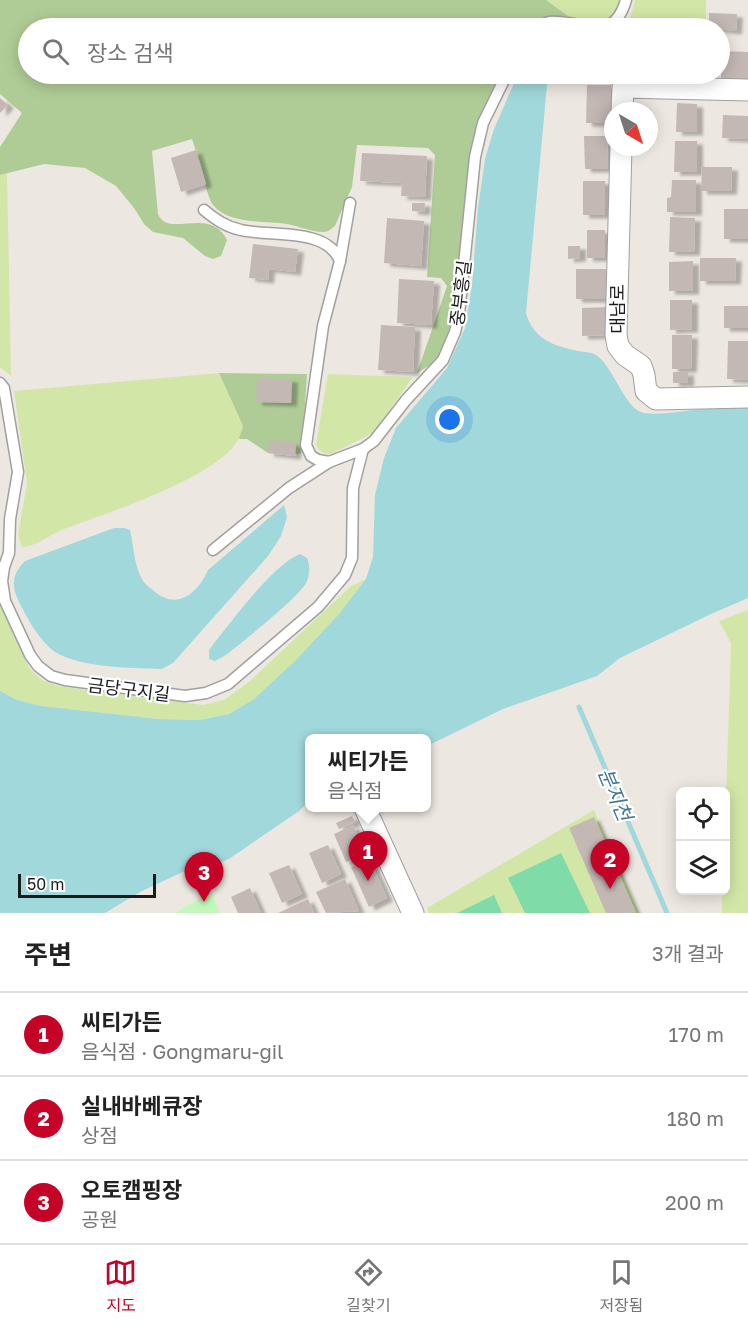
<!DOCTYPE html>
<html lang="ko">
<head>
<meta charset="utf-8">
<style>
  body { margin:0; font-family:"Golos Text","Noto Sans KR",sans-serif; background:#f2f2f2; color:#222 }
  .controls { position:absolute; right:18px; bottom:18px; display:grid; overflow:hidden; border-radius:9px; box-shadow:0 3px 15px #0003 }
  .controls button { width:54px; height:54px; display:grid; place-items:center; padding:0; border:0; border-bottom:2px solid #e0e0e0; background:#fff; color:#222; font:30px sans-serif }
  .compass { position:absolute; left:604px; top:102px; width:54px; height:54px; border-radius:50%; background:#fff; box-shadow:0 3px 15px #0003; rotate:141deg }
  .scale { position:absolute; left:18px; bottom:15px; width:138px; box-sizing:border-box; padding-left:6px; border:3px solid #1c1c1c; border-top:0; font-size:16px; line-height:21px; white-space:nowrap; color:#1c1c1c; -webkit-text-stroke:4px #fff; paint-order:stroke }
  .you { position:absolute; left:450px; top:420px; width:21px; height:21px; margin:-15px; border:4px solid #fff; border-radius:50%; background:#1a73e8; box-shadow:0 0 0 9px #1a73e833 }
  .badge { display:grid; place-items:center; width:39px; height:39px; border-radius:50%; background:#c40326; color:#fff; font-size:20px; font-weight:700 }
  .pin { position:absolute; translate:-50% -50px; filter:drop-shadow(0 2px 3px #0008) }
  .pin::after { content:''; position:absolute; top:32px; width:21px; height:18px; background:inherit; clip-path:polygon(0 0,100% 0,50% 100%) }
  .popup { position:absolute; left:305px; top:734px; width:126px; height:78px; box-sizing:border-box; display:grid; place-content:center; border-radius:9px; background:#fff; filter:drop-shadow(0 2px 4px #0005); font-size:20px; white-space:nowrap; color:#767676 }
  .popup b { font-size:22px; color:#222 }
  .popup::after { content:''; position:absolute; left:50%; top:100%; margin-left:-12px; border:12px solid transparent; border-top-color:#fff }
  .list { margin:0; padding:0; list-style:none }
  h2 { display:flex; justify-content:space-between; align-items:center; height:78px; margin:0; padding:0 24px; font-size:26px }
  h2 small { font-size:20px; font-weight:400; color:#767676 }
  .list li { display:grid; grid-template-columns:39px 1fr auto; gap:18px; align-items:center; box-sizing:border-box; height:84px; padding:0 24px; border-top:2px solid #e0e0e0 }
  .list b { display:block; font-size:22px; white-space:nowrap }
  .list p { margin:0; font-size:20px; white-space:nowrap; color:#767676 }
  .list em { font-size:20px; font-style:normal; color:#767676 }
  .icon { flex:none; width:33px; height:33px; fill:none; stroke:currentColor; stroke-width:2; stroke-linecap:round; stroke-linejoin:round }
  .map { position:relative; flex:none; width:748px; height:913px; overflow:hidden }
  .search { position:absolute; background:#fff; box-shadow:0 3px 15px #0003; left:18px; right:18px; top:18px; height:66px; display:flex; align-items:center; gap:15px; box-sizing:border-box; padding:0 21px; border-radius:33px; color:#767676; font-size:22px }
  .sheet { height:330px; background:#fff }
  nav { display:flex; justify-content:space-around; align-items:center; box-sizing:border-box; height:84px; border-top:2px solid #e0e0e0; background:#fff; font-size:16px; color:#767676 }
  nav a { display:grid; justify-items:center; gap:3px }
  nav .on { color:#c40326 }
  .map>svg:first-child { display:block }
  .grass { fill:#d2e7a7 }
  .forest { fill:#b0cc96 }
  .park { fill:#c3f8bd }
  .pitch { fill:#7fdca8 }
  .water { fill:#a1d8db }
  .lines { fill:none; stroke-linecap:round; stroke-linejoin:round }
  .stream { stroke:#a1d8db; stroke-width:5 }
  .building { fill:#c4b8b5; filter:url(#shadow) }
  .service-casing { stroke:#a0a0a0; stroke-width:13 }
  .minor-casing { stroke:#a0a0a0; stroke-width:23 }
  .service { stroke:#fff; stroke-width:10 }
  .minor { stroke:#fff; stroke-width:21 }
  .labels { text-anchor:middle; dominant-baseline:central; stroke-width:4.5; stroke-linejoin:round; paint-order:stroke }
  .street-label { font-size:18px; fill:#1c1c1c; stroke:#fff }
  .water-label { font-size:20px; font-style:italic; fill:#417892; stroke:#fff }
</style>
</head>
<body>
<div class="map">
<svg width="748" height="913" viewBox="0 0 748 913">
  <defs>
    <filter id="shadow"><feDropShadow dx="6" dy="3.5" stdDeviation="1.5" flood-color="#0004"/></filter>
  </defs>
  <rect width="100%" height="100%" fill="#ede7e1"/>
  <!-- grass -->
  <g class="grass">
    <path d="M546 0H620C618 20 605 20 589 20 582 19 576 20 570 17 561 13 554 5 546 0Z"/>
    <polygon points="635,0 706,0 706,28 621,28 630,19"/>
    <polygon points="7,173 11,376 0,367 0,175"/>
    <path d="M219 373 243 426C242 430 241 436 239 439 217 478 107 513 64 529 50 534 38 546 22 547L18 535 27 483 14 391Z"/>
    <path d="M328 374 413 377 373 433 331 454C322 454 319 451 316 444Z"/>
    <polygon points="366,579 338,615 296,660 254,699 229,714 199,720 158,719 41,706 17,700 0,691 0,602 30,669 42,680 58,686 203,705 224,700 249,682 351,586"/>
    <polygon points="748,610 748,913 722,913 722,891 726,890 726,798 731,643 719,621"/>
    <polygon points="594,810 639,913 429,913 427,908"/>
  </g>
  <!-- forest -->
  <g class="forest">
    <path d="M0 0H546L568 16 544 17 528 28H28V74H501L478 122 455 314 452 331 440 359 417 373 447 286 441 278 427 277 435 155 428 148 357 145 352 187 335 226C331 229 328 232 323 232 312 232 298 226 287 224 263 220 230 225 213 205 207 198 197 152 192 139L152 151 158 214C168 239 210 205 227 240L221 256 213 259 205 256 183 238 153 232 144 224 134 208 116 186 85 168 44 164 0 175V147L22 113 0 94Z"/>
    <polygon points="219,373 307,374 302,451 300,454 268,453 247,439 239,439 243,426"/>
  </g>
  <!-- park -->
  <polygon class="park" points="211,892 220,913 175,913"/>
  <!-- pitch -->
  <g class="pitch">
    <polygon points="561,853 590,913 525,913 508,878"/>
    <polygon points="494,895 502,913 457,913"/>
  </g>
  <!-- water -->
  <g class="water">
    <path d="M518 74H548L526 313C533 339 554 346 578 351 584 352 591 352 596 355 613 366 624 406 641 412 655 417 695 409 711 408 723 407 736 408 748 408V598L711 614 620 658 597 676 503 709 427 746V738H310L309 801 299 811 229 859 206 868 193 867 140 892 105 913H0V691L17 700 41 706 158 719 199 720 229 714 254 699 296 660 338 615 366 579 373 557 375 495 384 458 396 428 447 368 465 328 472 285 478 208 485 159 494 129Z"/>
    <path d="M284 505 287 517 281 536 268 556 173 663 162 669C134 668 71 668 50 648 37 636 27 618 19 602 11 586 12 574 25 561L114 528H124L130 530C134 547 134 566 143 581 146 585 150 588 154 591 177 611 198 593 208 570Z"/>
    <path d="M300 554 307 558C310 565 310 573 307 581 302 595 241 643 226 655L215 661 209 659V650C229 625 272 565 300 554Z"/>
  </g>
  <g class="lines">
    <!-- stream -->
    <polyline class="stream" points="579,707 667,913"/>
  </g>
  <!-- building -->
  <g class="building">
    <polygon points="709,13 737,14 736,31 709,28"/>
    <polygon points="722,51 748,52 748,80 721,79"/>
    <polygon points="678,74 702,74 701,79 678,78"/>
    <polygon points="587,85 611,85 611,123 586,123"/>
    <polygon points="0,98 8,105 0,113"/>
    <polygon points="677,103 697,104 697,132 676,132"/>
    <polygon points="723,115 748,116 748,139 722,138"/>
    <polygon points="584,136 607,136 608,169 585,169"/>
    <polygon points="675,141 697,141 697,172 674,172"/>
    <polygon points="196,150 206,184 181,192 171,158"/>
    <polygon points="362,153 427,156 425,197 401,196 402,183 360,181"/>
    <polygon points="702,167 732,167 731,191 701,191"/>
    <polygon points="672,180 696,180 696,212 667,212 667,198 671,197"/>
    <rect x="583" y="181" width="22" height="34"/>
    <polygon points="412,203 425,203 424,212 412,211"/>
    <rect x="724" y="209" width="24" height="30"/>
    <polygon points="670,217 695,218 694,252 669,252"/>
    <polygon points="387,218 424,221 421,266 384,263"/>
    <rect x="587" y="230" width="18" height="28"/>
    <polygon points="253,244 298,249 295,272 269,269 268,280 249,278"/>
    <polygon points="568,246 580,246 580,258 568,259"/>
    <polygon points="700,258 736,258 735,281 700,281"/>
    <polygon points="693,261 693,291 669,291 669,262"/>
    <rect x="576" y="269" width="33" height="30"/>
    <polygon points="399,279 434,281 431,325 397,323"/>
    <polygon points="670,300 692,300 692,329 670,330"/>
    <rect x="724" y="306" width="24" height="22"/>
    <polygon points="608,307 609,335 582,336 582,308"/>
    <polygon points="381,325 415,327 413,372 378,370"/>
    <polygon points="672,335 692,335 691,369 672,369"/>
    <polygon points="728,341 748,341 748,380 727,379"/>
    <rect x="673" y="372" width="15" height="11"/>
    <polygon points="257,378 292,379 291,403 256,402"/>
    <polygon points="269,440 296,443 295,456 268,453"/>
    <polygon points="352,816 355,822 339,829 336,823"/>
    <polygon points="594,817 636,913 606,913 569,828"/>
    <polygon points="353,825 365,853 346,862 334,834"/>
    <polygon points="328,845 341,874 322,883 309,853"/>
    <polygon points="369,858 387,898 369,907 351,867"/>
    <polygon points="289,865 302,894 282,903 269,873"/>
    <polygon points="345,879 359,911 326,913 316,892"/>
    <polygon points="250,888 261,913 238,913 231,897"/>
    <polygon points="308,899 314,913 278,913"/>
  </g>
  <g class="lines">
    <defs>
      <g id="service">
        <path d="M537 28C540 26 545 23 549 22 582 19 613 46 626 0"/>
        <path d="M204 210C215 219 226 227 241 230 270 237 327 227 340 261L323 326 306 445 311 456 318 460 329 462 363 449 374 441 406 400 443 360 455 332 459 314 475 157 483 123 507 74"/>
        <polyline points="340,261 350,203"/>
        <polyline points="0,383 4,388 18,472 10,519 9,553 4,567 2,581 5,601 30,655 38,666 51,676 65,680 185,696 206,693 228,684 318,607 345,575 352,558 353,488 363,449"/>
        <polyline points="213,550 289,488 329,462"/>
      </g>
      <g id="minor">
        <polyline points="622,111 623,87 748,90"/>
        <polyline points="621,147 616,335 618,346 625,355 641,366 644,375 646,391 656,399 748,397"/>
        <polyline points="365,808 413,913"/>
      </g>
    </defs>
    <!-- service casing -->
    <use href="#service" class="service-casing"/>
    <!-- minor casing -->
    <use href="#minor" class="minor-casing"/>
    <!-- service -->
    <use href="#service" class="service"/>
    <!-- minor -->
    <use href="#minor" class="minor"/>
  </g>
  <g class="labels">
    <!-- street labels -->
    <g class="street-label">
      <text transform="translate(460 293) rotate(-83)">중부흥길</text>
      <text transform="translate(617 309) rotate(-90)">대남로</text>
      <text transform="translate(129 689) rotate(7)">금당구지길</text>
    </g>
    <!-- water labels -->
    <g class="water-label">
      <text transform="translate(616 794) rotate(67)">분지천</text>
    </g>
  </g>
</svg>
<div class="controls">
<button><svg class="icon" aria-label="locate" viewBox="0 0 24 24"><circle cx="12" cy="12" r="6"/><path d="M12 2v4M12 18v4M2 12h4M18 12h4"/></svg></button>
<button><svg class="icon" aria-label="layers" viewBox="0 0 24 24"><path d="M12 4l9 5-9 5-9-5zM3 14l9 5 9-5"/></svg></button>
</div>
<svg class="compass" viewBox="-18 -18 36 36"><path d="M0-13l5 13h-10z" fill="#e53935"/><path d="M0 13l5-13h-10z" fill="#767676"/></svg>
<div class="scale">50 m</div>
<div class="you"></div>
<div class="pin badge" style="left:368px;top:881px">1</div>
<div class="popup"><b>씨티가든</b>음식점</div>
<div class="pin badge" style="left:610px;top:889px">2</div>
<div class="pin badge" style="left:204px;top:902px">3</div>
<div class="search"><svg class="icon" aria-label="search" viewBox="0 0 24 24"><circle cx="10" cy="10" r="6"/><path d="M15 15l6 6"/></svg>장소 검색</div>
</div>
<section class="sheet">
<h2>주변<small>3개 결과</small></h2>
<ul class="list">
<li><span class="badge">1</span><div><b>씨티가든</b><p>음식점 · Gongmaru-gil</p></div><em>170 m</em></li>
<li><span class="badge">2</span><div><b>실내바베큐장</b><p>상점</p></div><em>180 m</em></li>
<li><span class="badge">3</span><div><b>오토캠핑장</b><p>공원</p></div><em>200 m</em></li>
</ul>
</section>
<nav>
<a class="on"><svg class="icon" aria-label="map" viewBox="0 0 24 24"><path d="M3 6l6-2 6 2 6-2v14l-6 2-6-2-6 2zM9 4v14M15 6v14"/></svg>지도</a>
<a><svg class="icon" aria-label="directions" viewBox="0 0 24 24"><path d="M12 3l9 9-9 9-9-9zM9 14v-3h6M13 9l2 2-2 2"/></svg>길찾기</a>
<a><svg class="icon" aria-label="saved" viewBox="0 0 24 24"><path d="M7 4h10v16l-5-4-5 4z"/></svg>저장됨</a>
</nav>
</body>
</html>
